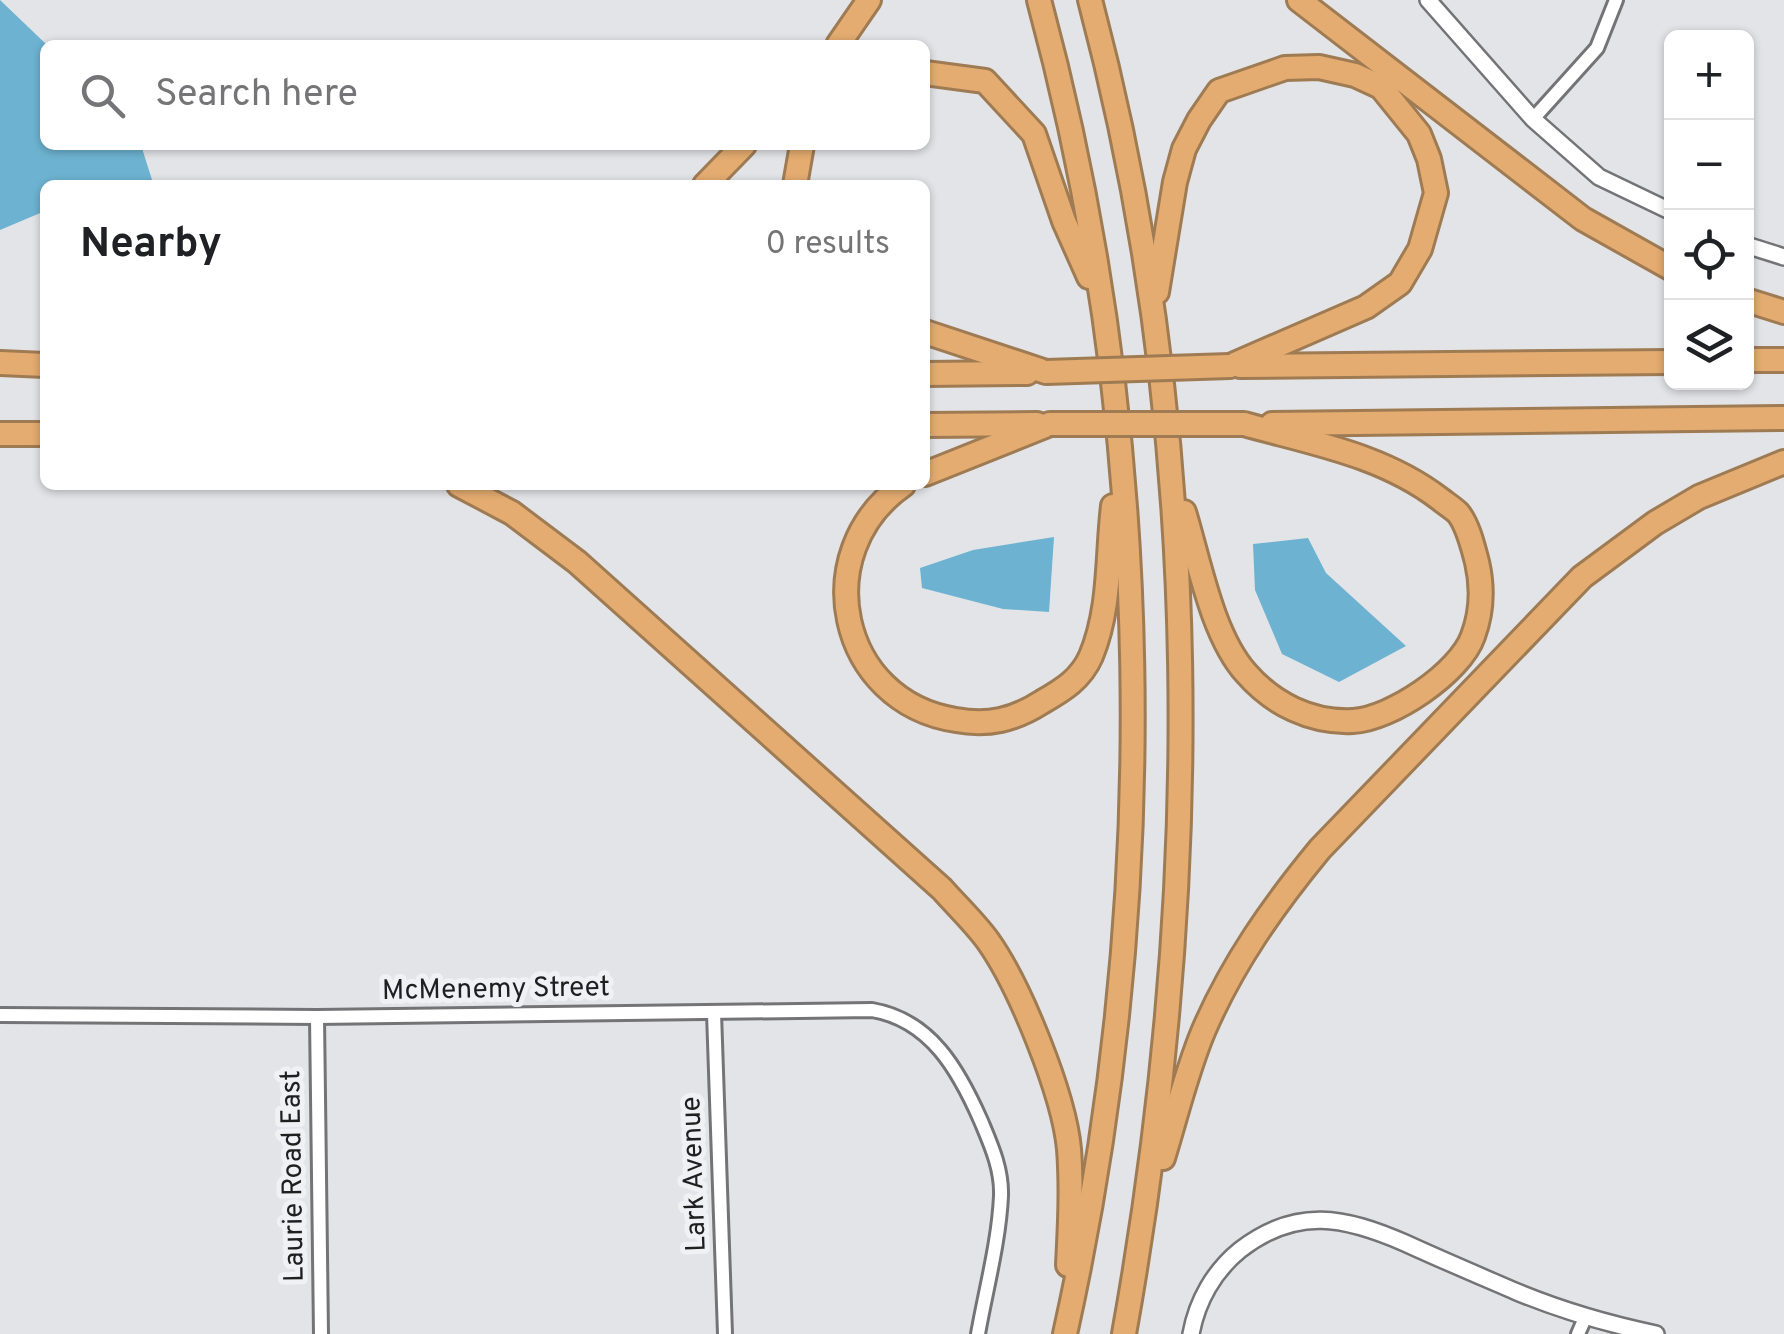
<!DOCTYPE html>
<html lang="en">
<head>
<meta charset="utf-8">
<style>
  body { margin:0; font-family:Overpass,sans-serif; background:#f2f2f2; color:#202124 }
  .controls { position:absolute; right:30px; top:30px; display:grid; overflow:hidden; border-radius:15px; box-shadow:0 2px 8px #0004 }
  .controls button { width:90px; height:90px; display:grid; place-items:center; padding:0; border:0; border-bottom:2px solid #e0e0e0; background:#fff; color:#202124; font:50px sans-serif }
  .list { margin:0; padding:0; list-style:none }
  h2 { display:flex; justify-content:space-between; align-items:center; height:130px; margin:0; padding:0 40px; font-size:42px }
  h2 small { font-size:32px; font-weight:400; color:#757577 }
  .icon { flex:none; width:55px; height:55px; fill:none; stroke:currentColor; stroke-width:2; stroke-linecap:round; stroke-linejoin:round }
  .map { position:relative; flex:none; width:1784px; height:1334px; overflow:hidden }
  .search { position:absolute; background:#fff; box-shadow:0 2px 8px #0004; left:40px; top:40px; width:890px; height:110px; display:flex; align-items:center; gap:25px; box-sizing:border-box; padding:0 35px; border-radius:15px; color:#757577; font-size:38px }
  .panel { position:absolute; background:#fff; box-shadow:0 2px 8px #0004; left:40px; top:180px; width:890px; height:310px; border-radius:15px }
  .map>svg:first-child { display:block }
  .water { fill:#6db3d1 }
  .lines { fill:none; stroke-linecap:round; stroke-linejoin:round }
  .minor-casing { stroke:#747477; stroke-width:18 }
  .tertiary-casing { stroke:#747477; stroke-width:20 }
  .motorway-casing { stroke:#9f7b54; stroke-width:28 }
  .minor { stroke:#fff; stroke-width:12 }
  .tertiary { stroke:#fff; stroke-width:15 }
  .motorway { stroke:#e4ac70; stroke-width:22 }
  .motorway-bridge-casing { stroke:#9f7b54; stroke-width:28; stroke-linecap:butt }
  .motorway-bridge { stroke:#e4ac70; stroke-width:22 }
  .labels { text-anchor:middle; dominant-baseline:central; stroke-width:10; stroke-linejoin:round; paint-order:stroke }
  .street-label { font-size:28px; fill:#1f1f20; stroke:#f0f1f4 }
</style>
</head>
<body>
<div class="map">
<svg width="1784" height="1334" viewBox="0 0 1784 1334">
  <rect width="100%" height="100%" fill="#e3e4e7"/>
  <!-- water -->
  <g class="water">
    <polygon points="0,0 47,45 45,145 141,145 153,183 45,185 45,211 0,230"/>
    <polygon points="1054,537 1049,612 1003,609 922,588 920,568 973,550"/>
    <polygon points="1308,538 1326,573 1406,646 1339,682 1282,654 1255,590 1253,544"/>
  </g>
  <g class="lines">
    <defs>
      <g id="minor">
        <polyline points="1533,119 1597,48 1616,0"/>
        <polyline points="714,1013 725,1334"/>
        <path d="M0 1015 317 1017 872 1010C931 1020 959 1071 981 1121 991 1145 1002 1169 1001 1196 999 1241 986 1289 978 1334"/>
        <polyline points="317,1017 321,1334"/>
        <polyline points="1578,1334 1585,1318"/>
      </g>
      <g id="tertiary">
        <polyline points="1428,0 1533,119 1599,177 1672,212"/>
        <polyline points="1746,245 1784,257"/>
        <path d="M1191 1334C1197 1301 1214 1271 1240 1250 1297 1206 1345 1217 1405 1243 1442 1260 1480 1276 1517 1292 1563 1311 1608 1324 1656 1334"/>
      </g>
      <g id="motorway">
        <path d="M1039 0C1156 432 1162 897 1065 1334"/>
        <path d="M1090 0C1206 436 1203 892 1124 1334"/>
        <polyline points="1299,0 1583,219 1672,269"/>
        <polyline points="838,45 869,0"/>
        <polyline points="925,73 985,81 1034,134 1064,221 1089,277"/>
        <polyline points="705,185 744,145"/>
        <polyline points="795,185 802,145"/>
        <polyline points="1157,292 1175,182 1184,149 1199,120 1219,91 1285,68 1319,67 1355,75 1381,87 1419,134 1429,159 1436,193 1420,249 1400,283 1366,307 1230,366"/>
        <polyline points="1746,300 1784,312"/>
        <polyline points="925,332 1046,372"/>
        <polyline points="1746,360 1784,360"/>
        <polyline points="0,363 45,365"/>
        <polyline points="1240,366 1672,362"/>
        <polyline points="925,374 1027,373"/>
        <polyline points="1272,424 1784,418"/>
        <polyline points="925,425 1037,424"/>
        <polyline points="0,434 45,434"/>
        <polyline points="925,474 1050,424"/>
        <path d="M459 485 512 513 577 562 942 889C957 906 975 923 988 941 1020 986 1064 1095 1069 1149 1072 1188 1070 1226 1068 1265"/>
        <path d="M903 485C807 552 838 702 956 720 988 726 1014 720 1042 702 1063 690 1081 679 1091 656 1111 608 1107 556 1113 506"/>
        <path d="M1184 512C1199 561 1212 635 1246 673 1273 704 1311 723 1353 721 1391 719 1460 673 1473 636 1482 612 1483 588 1477 562 1473 547 1468 525 1458 513 1453 508 1445 503 1440 499 1383 455 1312 443 1244 424"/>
        <path d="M1163 1158C1176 1116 1186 1073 1203 1032 1232 964 1273 906 1320 849L1582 577 1655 523 1699 497 1784 462"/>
      </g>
    </defs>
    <!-- minor casing -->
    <use href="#minor" class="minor-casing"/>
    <!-- tertiary casing -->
    <use href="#tertiary" class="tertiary-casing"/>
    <!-- motorway casing -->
    <use href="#motorway" class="motorway-casing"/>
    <!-- minor -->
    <use href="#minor" class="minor"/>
    <!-- tertiary -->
    <use href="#tertiary" class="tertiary"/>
    <!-- motorway -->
    <use href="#motorway" class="motorway"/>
    <defs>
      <g id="motorway-bridge">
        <polyline points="1046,372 1230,366"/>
        <polyline points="1050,424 1244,424"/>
      </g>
    </defs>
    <!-- motorway-bridge casing -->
    <use href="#motorway-bridge" class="motorway-bridge-casing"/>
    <!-- motorway-bridge -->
    <use href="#motorway-bridge" class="motorway-bridge"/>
  </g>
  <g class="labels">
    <!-- street labels -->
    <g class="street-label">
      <text transform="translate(496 990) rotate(-1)">McMenemy Street</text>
      <text transform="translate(695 1174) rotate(-92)">Lark Avenue</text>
      <text transform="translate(294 1176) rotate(-91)">Laurie Road East</text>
    </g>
  </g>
</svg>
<div class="controls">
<button>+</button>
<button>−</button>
<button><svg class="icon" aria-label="locate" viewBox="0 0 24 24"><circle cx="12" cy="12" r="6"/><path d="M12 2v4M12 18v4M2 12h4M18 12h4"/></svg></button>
<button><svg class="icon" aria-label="layers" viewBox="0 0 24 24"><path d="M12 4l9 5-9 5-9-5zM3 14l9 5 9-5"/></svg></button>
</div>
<div class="search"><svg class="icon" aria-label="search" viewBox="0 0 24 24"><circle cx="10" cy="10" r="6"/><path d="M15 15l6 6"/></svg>Search here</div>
<section class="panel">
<h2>Nearby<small>0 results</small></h2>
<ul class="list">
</ul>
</section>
</div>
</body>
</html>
